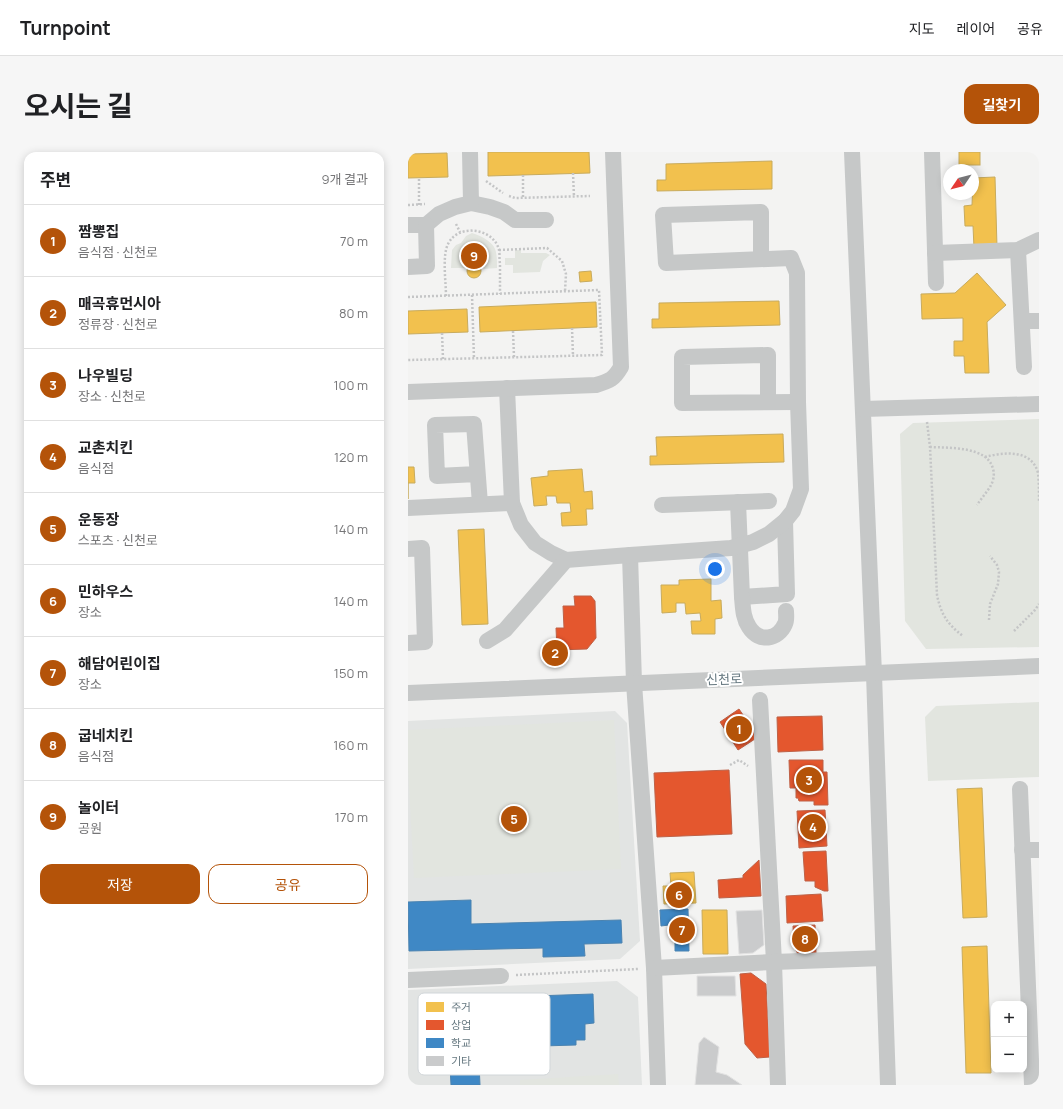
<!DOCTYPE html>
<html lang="ko">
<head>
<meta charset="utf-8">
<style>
  body { margin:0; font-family:Manrope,"Noto Sans KR",sans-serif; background:#f6f6f6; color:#202124 }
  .controls { position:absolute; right:12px; bottom:12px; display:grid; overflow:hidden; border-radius:8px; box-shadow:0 2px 10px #0003 }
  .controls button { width:36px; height:36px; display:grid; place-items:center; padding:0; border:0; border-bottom:1px solid #e0e0e0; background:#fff; color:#202124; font:20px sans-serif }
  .compass { position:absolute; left:535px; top:12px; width:36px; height:36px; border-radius:50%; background:#fff; box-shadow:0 2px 10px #0003; rotate:235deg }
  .you { position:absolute; left:307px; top:417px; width:14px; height:14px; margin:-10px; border:3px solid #fff; border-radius:50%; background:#1a73e8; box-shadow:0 0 0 6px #1a73e833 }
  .badge { display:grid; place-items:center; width:26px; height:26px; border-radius:50%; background:#b45309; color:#fff; font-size:13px; font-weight:700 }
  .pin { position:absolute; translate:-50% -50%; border:2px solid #fff; box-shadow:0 1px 4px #0006 }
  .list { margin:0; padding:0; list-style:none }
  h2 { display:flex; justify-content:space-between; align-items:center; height:52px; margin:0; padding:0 16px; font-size:17px }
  h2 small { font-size:13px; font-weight:400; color:#757577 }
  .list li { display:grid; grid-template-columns:26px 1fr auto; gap:12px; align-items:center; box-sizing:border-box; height:72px; padding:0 16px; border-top:1px solid #e0e0e0 }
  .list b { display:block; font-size:15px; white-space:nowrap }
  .list p { margin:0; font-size:13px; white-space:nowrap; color:#757577 }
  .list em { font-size:13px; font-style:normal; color:#757577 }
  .actions { display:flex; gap:8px; padding:12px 16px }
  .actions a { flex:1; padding:9px 0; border:1px solid #b45309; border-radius:12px; text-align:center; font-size:14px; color:#b45309 }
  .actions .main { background:#b45309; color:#fff }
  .map { position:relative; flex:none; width:631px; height:933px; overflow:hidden; border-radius:12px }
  header { display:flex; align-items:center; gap:24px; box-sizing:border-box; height:56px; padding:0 20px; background:#fff; border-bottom:1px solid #e0e0e0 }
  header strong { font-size:19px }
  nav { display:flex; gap:22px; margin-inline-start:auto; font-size:14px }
  .intro { display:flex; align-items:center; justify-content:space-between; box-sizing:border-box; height:96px; padding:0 24px }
  h1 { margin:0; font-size:28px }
  .button { padding:10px 18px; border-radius:12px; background:#b45309; color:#fff; font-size:14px; font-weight:700 }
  main { display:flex; gap:24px; padding:0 24px }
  aside { flex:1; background:#fff; border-radius:12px; box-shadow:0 2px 10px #0003 }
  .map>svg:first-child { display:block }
  .built { fill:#e2e4e3 }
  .green { fill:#e2e5df }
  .homes { fill:#f2c14e; stroke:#c8ab5d }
  .shops { fill:#e4572e; stroke:#be6147 }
  .schools { fill:#3f88c5; stroke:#4b83b0 }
  .building { fill:#cacbcc; stroke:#e2e2e2 }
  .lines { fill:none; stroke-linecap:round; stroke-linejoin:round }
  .path { stroke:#c4c5c6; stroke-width:2.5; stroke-dasharray:2 2; stroke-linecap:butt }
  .minor { stroke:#c6c8c8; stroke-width:16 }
  .labels { text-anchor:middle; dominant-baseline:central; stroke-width:4; stroke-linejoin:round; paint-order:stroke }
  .street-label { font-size:13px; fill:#667880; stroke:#fff }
  .key { fill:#fff; stroke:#d1d6d9; stroke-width:1 }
  .key-label { font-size:11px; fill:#667880 }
</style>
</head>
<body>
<header>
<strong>Turnpoint</strong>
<nav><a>지도</a><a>레이어</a><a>공유</a></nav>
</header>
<div class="intro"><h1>오시는 길</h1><a class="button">길찾기</a></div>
<main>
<aside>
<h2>주변<small>9개 결과</small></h2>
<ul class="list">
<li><span class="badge">1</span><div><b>짬뽕집</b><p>음식점 · 신천로</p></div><em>70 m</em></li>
<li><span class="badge">2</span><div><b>매곡휴먼시아</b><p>정류장 · 신천로</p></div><em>80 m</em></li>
<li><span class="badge">3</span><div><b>나우빌딩</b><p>장소 · 신천로</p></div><em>100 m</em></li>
<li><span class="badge">4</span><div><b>교촌치킨</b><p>음식점</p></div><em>120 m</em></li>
<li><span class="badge">5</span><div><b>운동장</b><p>스포츠 · 신천로</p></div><em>140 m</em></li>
<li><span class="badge">6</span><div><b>민하우스</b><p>장소</p></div><em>140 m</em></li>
<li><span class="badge">7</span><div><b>해담어린이집</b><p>장소</p></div><em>150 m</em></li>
<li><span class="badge">8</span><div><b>굽네치킨</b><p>음식점</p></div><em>160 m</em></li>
<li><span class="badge">9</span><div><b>놀이터</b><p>공원</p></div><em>170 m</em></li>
</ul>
<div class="actions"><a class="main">저장</a><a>공유</a></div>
</aside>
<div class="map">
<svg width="631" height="933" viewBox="0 0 631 933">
  <rect width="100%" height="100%" fill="#f3f3f2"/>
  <!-- built -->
  <g class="built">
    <polygon points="207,559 219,571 232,789 212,807 0,817 0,569"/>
    <polygon points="209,829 230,845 234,933 0,933 0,838"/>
  </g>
  <!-- green -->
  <g class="green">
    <path d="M64 81C71 83 84 89 87 97 89 102 89 110 89 116L76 117 71 110H65L56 116H43L44 98 48 93 53 91 58 84Z"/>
    <polygon points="107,98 113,98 113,101 138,101 142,103 135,109 132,120 105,121 105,113 97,113 97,106 107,106"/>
    <polygon points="631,267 631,495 518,497 497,469 492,282 505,271"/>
    <polygon points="631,550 631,625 520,629 517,565 528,554"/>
    <polygon points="206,568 213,717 6,726 0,616 0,578"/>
    <polygon points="210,922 211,933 112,933 112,928"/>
  </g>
  <!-- homes -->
  <g class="homes">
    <polygon points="80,0 181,0 182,21 80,24"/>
    <rect x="551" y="0" width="21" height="13"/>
    <polygon points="39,1 40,25 0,26 0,2"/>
    <polygon points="364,9 364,37 249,39 249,28 258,28 258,12"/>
    <polygon points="587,25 589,95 566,96 565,74 557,74 556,54 564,53 565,26"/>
    <circle cx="66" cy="119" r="7"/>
    <polygon points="183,119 184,129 172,130 171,120"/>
    <polygon points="569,121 598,153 579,170 581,221 557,221 556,204 546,204 546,189 555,189 555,166 514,167 513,142 547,141"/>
    <polygon points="371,149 372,173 244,176 244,167 251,167 251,151"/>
    <polygon points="188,150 189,175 72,180 71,155"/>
    <polygon points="59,157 60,180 0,182 0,159"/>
    <polygon points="375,282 376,310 242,313 242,304 249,304 248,285"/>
    <polygon points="0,315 6,315 7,331 0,331 0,347"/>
    <polygon points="174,317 176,340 184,339 185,357 178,357 179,373 154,374 153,361 163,360 162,351 149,351 148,344 138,344 139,353 126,354 123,326 140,324 140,319"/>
    <polygon points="76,377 80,472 54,473 50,378"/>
    <polygon points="303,427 303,449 313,448 314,466 307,467 307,482 284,482 283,469 293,469 292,461 278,462 277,451 268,451 268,460 254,461 253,433 271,433 271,428"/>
    <polygon points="574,636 579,765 555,766 549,637"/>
    <polygon points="286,720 288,751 256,752 255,734 263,734 262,721"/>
    <polygon points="294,758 319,758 320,802 295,802"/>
    <polygon points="579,794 583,921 558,921 554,795"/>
  </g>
  <!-- shops -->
  <g class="shops">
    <polygon points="166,444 183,444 187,449 188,486 179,497 149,498 148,476 156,476 155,454 167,454"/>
    <polygon points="331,557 350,585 330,598 312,570"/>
    <polygon points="414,564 415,598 370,600 369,565"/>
    <polygon points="381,608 415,608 415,620 419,620 420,653 406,653 406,649 391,649 390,646 388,646 388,636 382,636"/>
    <polygon points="321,618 324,682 249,685 246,621"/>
    <polygon points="417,658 419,694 391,696 389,659"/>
    <polygon points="418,699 420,739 416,739 407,735 407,729 397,729 395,700"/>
    <polygon points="351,708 353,744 311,746 310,728 335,726 335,723"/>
    <polygon points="413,742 415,769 379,771 378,744"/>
    <polygon points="407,773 408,801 390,802 386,795 385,774"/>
    <polygon points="343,821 358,832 362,905 349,906 337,892 332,822"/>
  </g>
  <!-- schools -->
  <g class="schools">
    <polygon points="63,748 63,772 213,768 214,791 176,792 177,804 135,805 135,796 1,799 0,750"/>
    <polygon points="280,757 281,799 267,799 267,778 262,778 261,773 253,774 252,758"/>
    <polygon points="185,842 186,871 177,872 177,888 168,888 168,893 99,895 97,868 69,870 72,933 43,933 39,857 126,853 126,844"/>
  </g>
  <!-- building -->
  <g class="building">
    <polygon points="354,758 356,793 345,801 331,802 328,759"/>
    <polygon points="289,824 327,824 328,844 289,844"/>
    <polygon points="296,885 311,895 308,920 319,923 334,933 287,933 291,891"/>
  </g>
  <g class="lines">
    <!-- path -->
    <g class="path">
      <polyline points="165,21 166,45"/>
      <polyline points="115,23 115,45"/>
      <polyline points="78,29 95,41"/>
      <polyline points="101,44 107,46 182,44"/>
      <polyline points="0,53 17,52"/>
      <polyline points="11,53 11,26"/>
      <polyline points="48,72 52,80"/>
      <polyline points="91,98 139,96 154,109 158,122 157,139"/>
      <polyline points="64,143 66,207"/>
      <path d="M38 144C38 130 34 104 40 92 50 71 86 76 91 98 92 102 91 107 92 111 92 121 92 131 92 142"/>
      <polyline points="0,145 191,138 194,203 0,208"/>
      <polyline points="164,176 165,204"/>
      <polyline points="105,179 106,205"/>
      <polyline points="34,181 35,207"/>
      <path d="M519 270 522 295 529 443C533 462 539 472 555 484"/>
      <path d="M522 295C541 296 580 294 585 317 587 323 585 330 582 335 578 341 573 347 569 353"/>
      <path d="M577 305C596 300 624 297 630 321 631 330 631 340 631 349"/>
      <polyline points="581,468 582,452 590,432 591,420 589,413 582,404"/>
      <polyline points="606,479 627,458 631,452"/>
      <polyline points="322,613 331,608 340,614"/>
      <polyline points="108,823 230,817"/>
    </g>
    <!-- minor -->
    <g class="minor">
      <polyline points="444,0 466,522 480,933"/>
      <polyline points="524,0 528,131"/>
      <polyline points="63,51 82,55 96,60 107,68 138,68"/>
      <polyline points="0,73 18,73 31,62 47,55 63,51 62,0"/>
      <polyline points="610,98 616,215"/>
      <polyline points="527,101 610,98 631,88"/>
      <polyline points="0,115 19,114 18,73"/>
      <polyline points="614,169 631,169"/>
      <polyline points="99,236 104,351 113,373 127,391 143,401 158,408"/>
      <path d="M0 240 188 233C202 229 206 227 213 215L205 0"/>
      <polyline points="360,250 360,203 274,205 274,251 390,250"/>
      <polyline points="455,257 631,252"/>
      <polyline points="69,322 29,324 27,273 66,272 72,352"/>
      <polyline points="330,350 334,445 379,442 377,369"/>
      <polyline points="254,353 361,349"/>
      <polyline points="0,356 104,351"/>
      <polyline points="0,397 14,396 17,490 0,491"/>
      <polyline points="222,403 226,531 246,816 250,933"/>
      <path d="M334 445C335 456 335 466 341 475 351 491 370 488 377 472 379 468 378 463 378 459"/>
      <polyline points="79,489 97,478 158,408 222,403 323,396 345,390 361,382 377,369 385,359 393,337 390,250 389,121 383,106 258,111 255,63 353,60 353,107"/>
      <polyline points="0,541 631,514"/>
      <polyline points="352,548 366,810 370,933"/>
      <polyline points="612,637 624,933"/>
      <polyline points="614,698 631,698"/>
      <polyline points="246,816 366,810 475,806"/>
      <polyline points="0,828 93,824"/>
    </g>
  </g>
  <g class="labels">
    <!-- street labels -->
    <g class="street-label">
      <text transform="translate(316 527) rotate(-2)">신천로</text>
    </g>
  </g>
  <!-- legend -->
  <rect x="10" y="841" width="132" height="82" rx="6" class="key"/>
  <rect x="18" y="850" width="18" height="10" fill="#f2c14e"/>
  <rect x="18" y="868" width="18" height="10" fill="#e4572e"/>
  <rect x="18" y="886" width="18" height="10" fill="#3f88c5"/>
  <rect x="18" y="904" width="18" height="10" fill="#cacbcc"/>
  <g class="key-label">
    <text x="43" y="859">주거</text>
    <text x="43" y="877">상업</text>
    <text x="43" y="895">학교</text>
    <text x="43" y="913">기타</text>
  </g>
</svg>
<div class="controls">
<button>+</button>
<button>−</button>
</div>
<svg class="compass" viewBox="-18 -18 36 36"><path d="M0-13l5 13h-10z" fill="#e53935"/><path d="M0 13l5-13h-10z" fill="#757577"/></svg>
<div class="you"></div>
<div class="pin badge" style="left:331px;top:577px">1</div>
<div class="pin badge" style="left:147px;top:501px">2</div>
<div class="pin badge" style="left:401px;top:628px">3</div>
<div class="pin badge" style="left:405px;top:675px">4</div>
<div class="pin badge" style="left:106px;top:667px">5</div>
<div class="pin badge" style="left:271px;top:743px">6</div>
<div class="pin badge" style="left:274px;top:778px">7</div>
<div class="pin badge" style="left:397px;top:787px">8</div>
<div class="pin badge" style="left:66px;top:104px">9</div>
</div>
</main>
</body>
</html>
